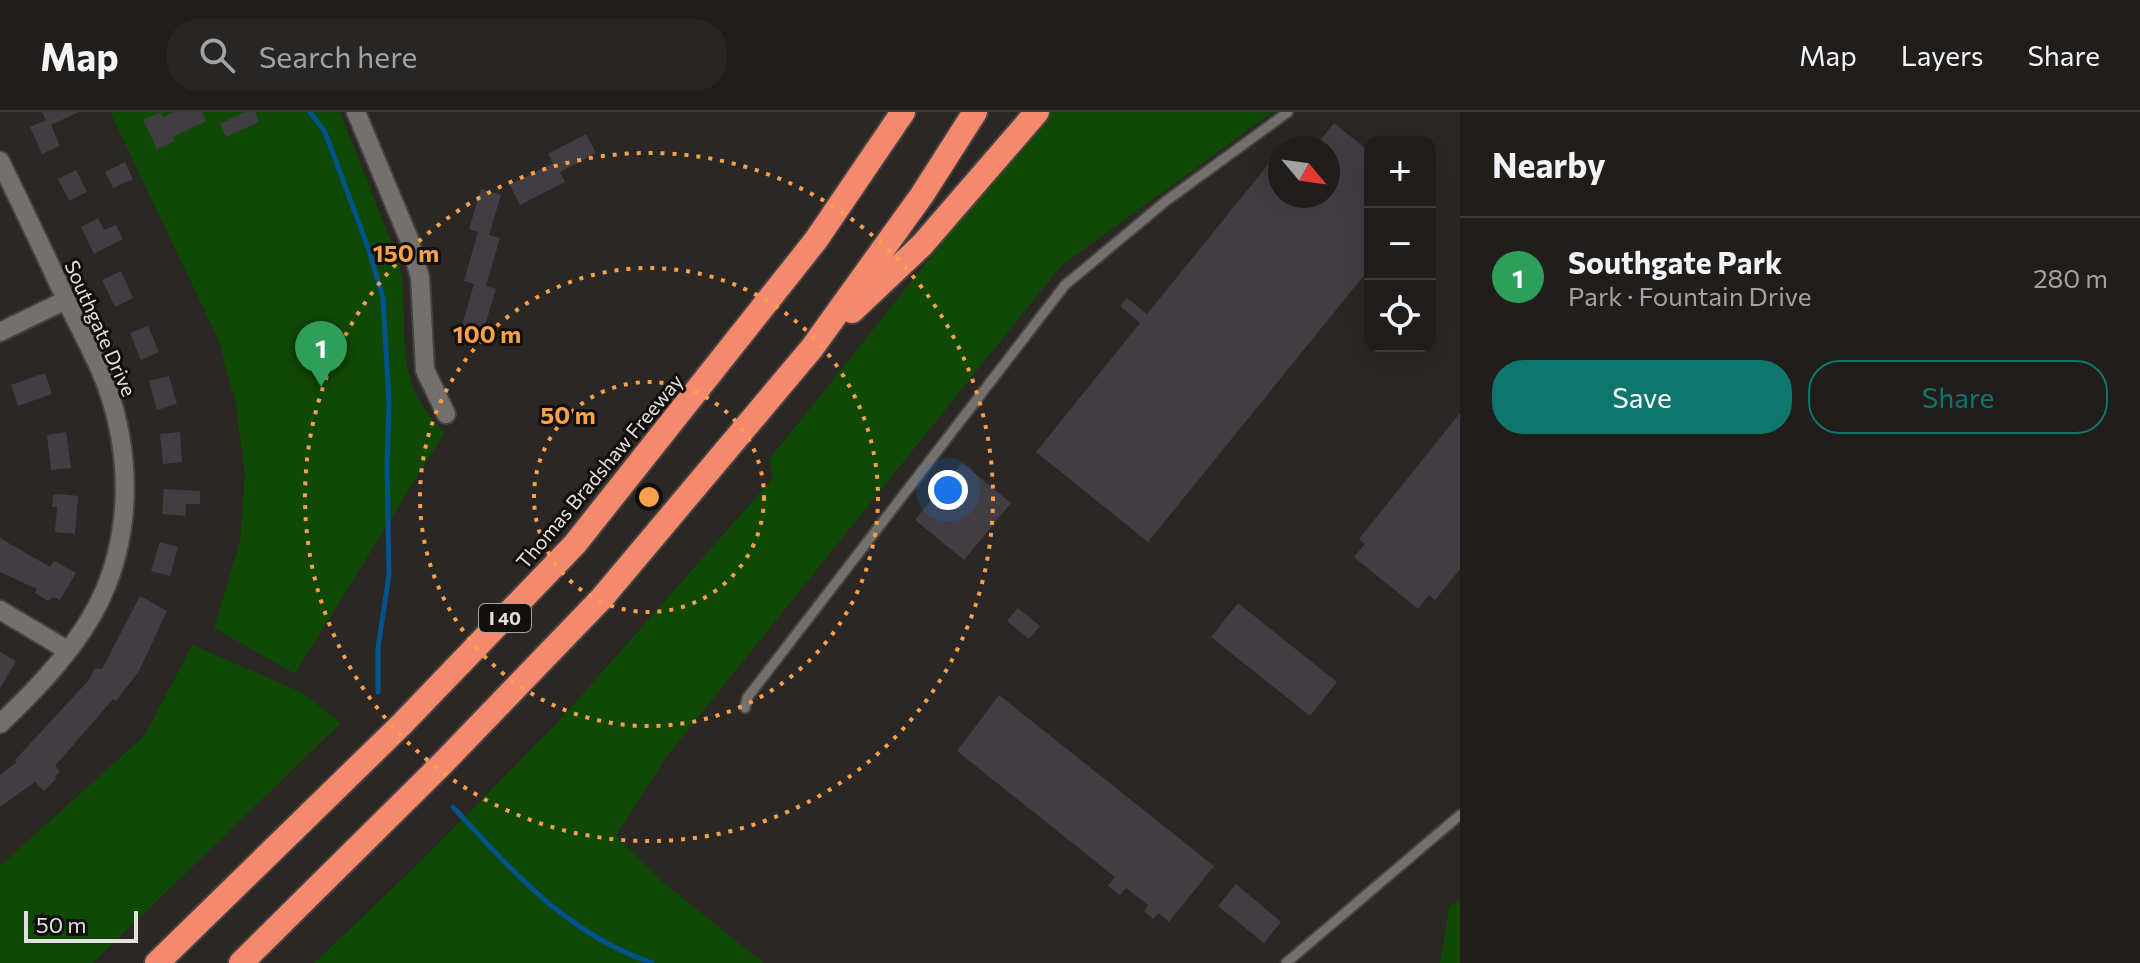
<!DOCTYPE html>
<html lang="en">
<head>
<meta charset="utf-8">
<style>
  body { margin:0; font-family:Commissioner,sans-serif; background:#282624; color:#f1f3f6 }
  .controls { position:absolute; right:24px; top:24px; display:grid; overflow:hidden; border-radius:16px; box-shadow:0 8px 32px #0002 }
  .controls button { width:72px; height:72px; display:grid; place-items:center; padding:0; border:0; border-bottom:2px solid #3d3b3a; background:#201d1b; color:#f1f3f6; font:40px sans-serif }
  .compass { position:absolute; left:1268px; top:24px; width:72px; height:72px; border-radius:50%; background:#201d1b; box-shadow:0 8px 32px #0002; rotate:119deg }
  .scale { position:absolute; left:24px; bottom:20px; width:114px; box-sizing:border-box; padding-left:8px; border:4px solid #e3e1df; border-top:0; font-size:22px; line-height:28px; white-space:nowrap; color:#e3e1df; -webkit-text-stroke:6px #12100f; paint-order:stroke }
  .you { position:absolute; left:948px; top:378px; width:28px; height:28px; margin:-20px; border:6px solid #fff; border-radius:50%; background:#1a73e8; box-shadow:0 0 0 12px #1a73e833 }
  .badge { display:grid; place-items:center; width:52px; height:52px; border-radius:50%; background:#0f766e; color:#fff; font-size:26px; font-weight:700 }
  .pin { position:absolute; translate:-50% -66px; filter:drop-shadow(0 2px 4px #0008) }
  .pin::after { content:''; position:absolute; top:42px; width:28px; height:24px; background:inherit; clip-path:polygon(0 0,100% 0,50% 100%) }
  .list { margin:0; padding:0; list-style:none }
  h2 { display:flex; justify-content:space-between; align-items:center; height:104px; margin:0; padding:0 32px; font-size:34px }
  h2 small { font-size:26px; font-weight:400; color:#a2a2a3 }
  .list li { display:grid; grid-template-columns:52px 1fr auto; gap:24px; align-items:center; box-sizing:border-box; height:120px; padding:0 32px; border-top:2px solid #3d3b3a }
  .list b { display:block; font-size:30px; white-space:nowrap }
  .list p { margin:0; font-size:26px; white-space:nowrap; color:#a2a2a3 }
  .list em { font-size:26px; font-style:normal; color:#a2a2a3 }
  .actions { display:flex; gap:16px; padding:24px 32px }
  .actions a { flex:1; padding:18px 0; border:2px solid #0f766e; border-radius:32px; text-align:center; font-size:28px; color:#0f766e }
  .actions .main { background:#0f766e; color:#fff }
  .icon { flex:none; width:44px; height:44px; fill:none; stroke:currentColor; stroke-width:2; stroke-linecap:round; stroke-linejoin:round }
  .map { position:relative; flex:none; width:1460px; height:851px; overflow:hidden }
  header { display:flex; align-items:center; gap:48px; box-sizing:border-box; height:112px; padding:0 40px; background:#201d1b; border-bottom:2px solid #3d3b3a }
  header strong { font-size:38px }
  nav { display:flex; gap:44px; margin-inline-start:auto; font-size:28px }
  .search { width:560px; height:72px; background:#282624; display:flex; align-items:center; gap:20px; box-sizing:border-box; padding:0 28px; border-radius:32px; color:#a2a2a3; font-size:30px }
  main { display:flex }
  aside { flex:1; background:#201d1b }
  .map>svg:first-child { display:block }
  .green { fill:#104806 }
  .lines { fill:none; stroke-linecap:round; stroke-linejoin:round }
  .stream { stroke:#00538b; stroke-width:5 }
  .building { fill:#403e42 }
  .lane-casing { stroke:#454240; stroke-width:13 }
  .street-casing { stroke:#454240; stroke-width:22 }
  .highway-casing { stroke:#454240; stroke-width:28 }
  .lane { stroke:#74706d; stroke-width:9 }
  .street { stroke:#74706d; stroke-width:18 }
  .highway { stroke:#f5896e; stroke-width:24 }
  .ring { fill:none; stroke:#f8a04b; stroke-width:4; stroke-dasharray:4 8 }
  .labels { text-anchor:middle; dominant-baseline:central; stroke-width:6; stroke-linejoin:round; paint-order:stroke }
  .shield { fill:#12100f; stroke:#a4a2a1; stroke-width:2 }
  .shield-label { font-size:18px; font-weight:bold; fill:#e3e1df }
  .street-label { font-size:20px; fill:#e3e1df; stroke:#12100f }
  .centre { fill:#f8a04b; stroke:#12100f; stroke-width:4 }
  .ring-label { font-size:24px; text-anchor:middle; font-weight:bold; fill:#f8a04b; stroke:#12100f; stroke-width:6; stroke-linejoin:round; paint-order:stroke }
</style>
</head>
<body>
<header>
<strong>Map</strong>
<div class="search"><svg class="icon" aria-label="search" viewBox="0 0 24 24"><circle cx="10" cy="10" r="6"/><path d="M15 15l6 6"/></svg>Search here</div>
<nav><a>Map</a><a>Layers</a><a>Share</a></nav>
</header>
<main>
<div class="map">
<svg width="1460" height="851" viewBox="0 0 1460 851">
  <rect width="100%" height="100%" fill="#2a2724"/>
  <!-- green -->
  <g class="green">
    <path d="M110 0H340L399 150C412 216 388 268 445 320L295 562 214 516 240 429 245 363 236 293 218 227Z"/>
    <path d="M1050 0H1273L1061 154 667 644 616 724 664 771 764 851H314L417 753 558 610 773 366 769 347C864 232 953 113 1050 0Z"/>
    <polygon points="192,533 301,580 341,611 93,851 0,851 0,754 145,623"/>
    <polygon points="1460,788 1460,851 1440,851 1449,795"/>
  </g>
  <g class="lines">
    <!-- stream -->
    <g class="stream">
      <polyline points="310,0 325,20 369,138 383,186 389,291 387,353 389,463 378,536 378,580"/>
      <path d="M453 695C512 759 567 822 652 851"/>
    </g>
  </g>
  <!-- building -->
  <g class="building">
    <polygon points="42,0 79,0 51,13 60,34 42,42 30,15 46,8"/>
    <polygon points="160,0 163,5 174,0 202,0 206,9 173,25 175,29 157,37 143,8"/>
    <polygon points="245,0 255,0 259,10 226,25 220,12"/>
    <polygon points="1334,11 1370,40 1370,156 1148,430 1036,340 1140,211 1120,194 1127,186 1147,202 1280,38 1280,84 1328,84 1328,36 1314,36"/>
    <polygon points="586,22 596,41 560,60 565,70 520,93 510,73 553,51 548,42"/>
    <polygon points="125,50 133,67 113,76 105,60"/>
    <polygon points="76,58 87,80 69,89 58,67"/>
    <polygon points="481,77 501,83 489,123 500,126 486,174 496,177 481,226 460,220 474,172 464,169 478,120 469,117"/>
    <polygon points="98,106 104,118 116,113 123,127 94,142 81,115"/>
    <polygon points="121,159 133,186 115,195 102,168"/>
    <polygon points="148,214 159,240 141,248 130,221"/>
    <polygon points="45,261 52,282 18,294 11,273"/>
    <polygon points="169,264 177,292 157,298 149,269"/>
    <polygon points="1460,301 1460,457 1435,488 1429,483 1418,497 1354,445 1365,432 1359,427"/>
    <polygon points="66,320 71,356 51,358 47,323"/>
    <polygon points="180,320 182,350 163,352 160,322"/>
    <polygon points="962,351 1011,391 964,448 915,408"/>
    <polygon points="164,377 200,379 200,392 186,392 185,404 162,402"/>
    <polygon points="60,382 78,384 75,422 55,420 57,395 52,395 53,383"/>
    <polygon points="0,426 50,455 54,449 76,461 60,488 54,485 48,489 35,481 37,477 0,460"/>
    <polygon points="160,430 178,435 170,464 151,459"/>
    <polygon points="140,484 167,499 139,559 116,589 113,587 55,654 60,659 55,665 56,667 44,679 35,670 0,695 0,663 17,650 15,648 88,569 95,556 102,557"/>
    <polygon points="1238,491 1337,570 1310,604 1211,525"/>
    <polygon points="1018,496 1040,514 1029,527 1007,509"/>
    <polygon points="0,540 16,549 0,576"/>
    <polygon points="999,583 1214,754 1169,810 1158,801 1153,807 1144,799 1148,793 1126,776 1120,783 1108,774 1115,765 957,639"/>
    <polygon points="1236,772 1281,810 1264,831 1218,794"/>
  </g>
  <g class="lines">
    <defs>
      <g id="lane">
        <polyline points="745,596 747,586 1065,173 1166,89 1288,0"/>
        <polyline points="1286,851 1460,703"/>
      </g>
      <g id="street">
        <polyline points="356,0 409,127 420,165 425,258 446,302"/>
        <path d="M0 49C23 96 46 144 68 192 81 219 97 247 107 275 131 342 132 418 102 484 80 532 38 576 0 612"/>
        <polyline points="0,220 66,188"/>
        <polyline points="0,498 67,538"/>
      </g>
      <g id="highway">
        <polyline points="852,199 922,133 1037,0"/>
        <polyline points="157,851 402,612 575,432 816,128 903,0"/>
        <polyline points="241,851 443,651 602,486 812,236 922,83 975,0"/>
      </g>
    </defs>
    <!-- lane casing -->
    <use href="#lane" class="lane-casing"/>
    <!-- street casing -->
    <use href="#street" class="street-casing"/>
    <!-- highway casing -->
    <use href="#highway" class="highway-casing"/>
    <!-- lane -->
    <use href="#lane" class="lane"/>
    <!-- street -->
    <use href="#street" class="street"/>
    <!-- highway -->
    <use href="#highway" class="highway"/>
  </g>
  <!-- distance rings -->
  <g class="ring">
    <circle cx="649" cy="385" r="115"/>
    <circle cx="649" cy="385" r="229"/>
    <circle cx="649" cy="385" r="344"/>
  </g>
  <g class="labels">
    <!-- shield labels -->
    <rect class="shield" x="479" y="492" width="52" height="28" rx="6"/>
    <g class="shield-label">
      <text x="505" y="506">I 40</text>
    </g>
    <!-- street labels -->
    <g class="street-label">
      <text transform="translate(101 216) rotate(66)">Southgate Drive</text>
      <text transform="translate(599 359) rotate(-50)">Thomas Bradshaw Freeway</text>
    </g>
  </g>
  <circle cx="649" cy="385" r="12" class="centre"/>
  <g class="ring-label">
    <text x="406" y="150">150 m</text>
    <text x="487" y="231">100 m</text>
    <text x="568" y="312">50 m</text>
  </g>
</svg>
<div class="controls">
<button>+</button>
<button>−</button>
<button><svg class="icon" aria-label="locate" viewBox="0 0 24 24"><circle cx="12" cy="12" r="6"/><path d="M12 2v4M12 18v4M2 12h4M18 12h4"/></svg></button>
</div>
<svg class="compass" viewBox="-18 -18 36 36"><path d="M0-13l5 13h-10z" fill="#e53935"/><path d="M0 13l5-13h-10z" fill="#a2a2a3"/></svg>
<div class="scale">50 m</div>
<div class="you"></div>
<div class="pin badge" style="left:321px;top:275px;background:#2e9e5b">1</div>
</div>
<aside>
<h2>Nearby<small></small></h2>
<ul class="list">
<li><span class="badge" style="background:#2e9e5b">1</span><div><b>Southgate Park</b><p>Park · Fountain Drive</p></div><em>280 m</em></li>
</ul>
<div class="actions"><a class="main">Save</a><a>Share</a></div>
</aside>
</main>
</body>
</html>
